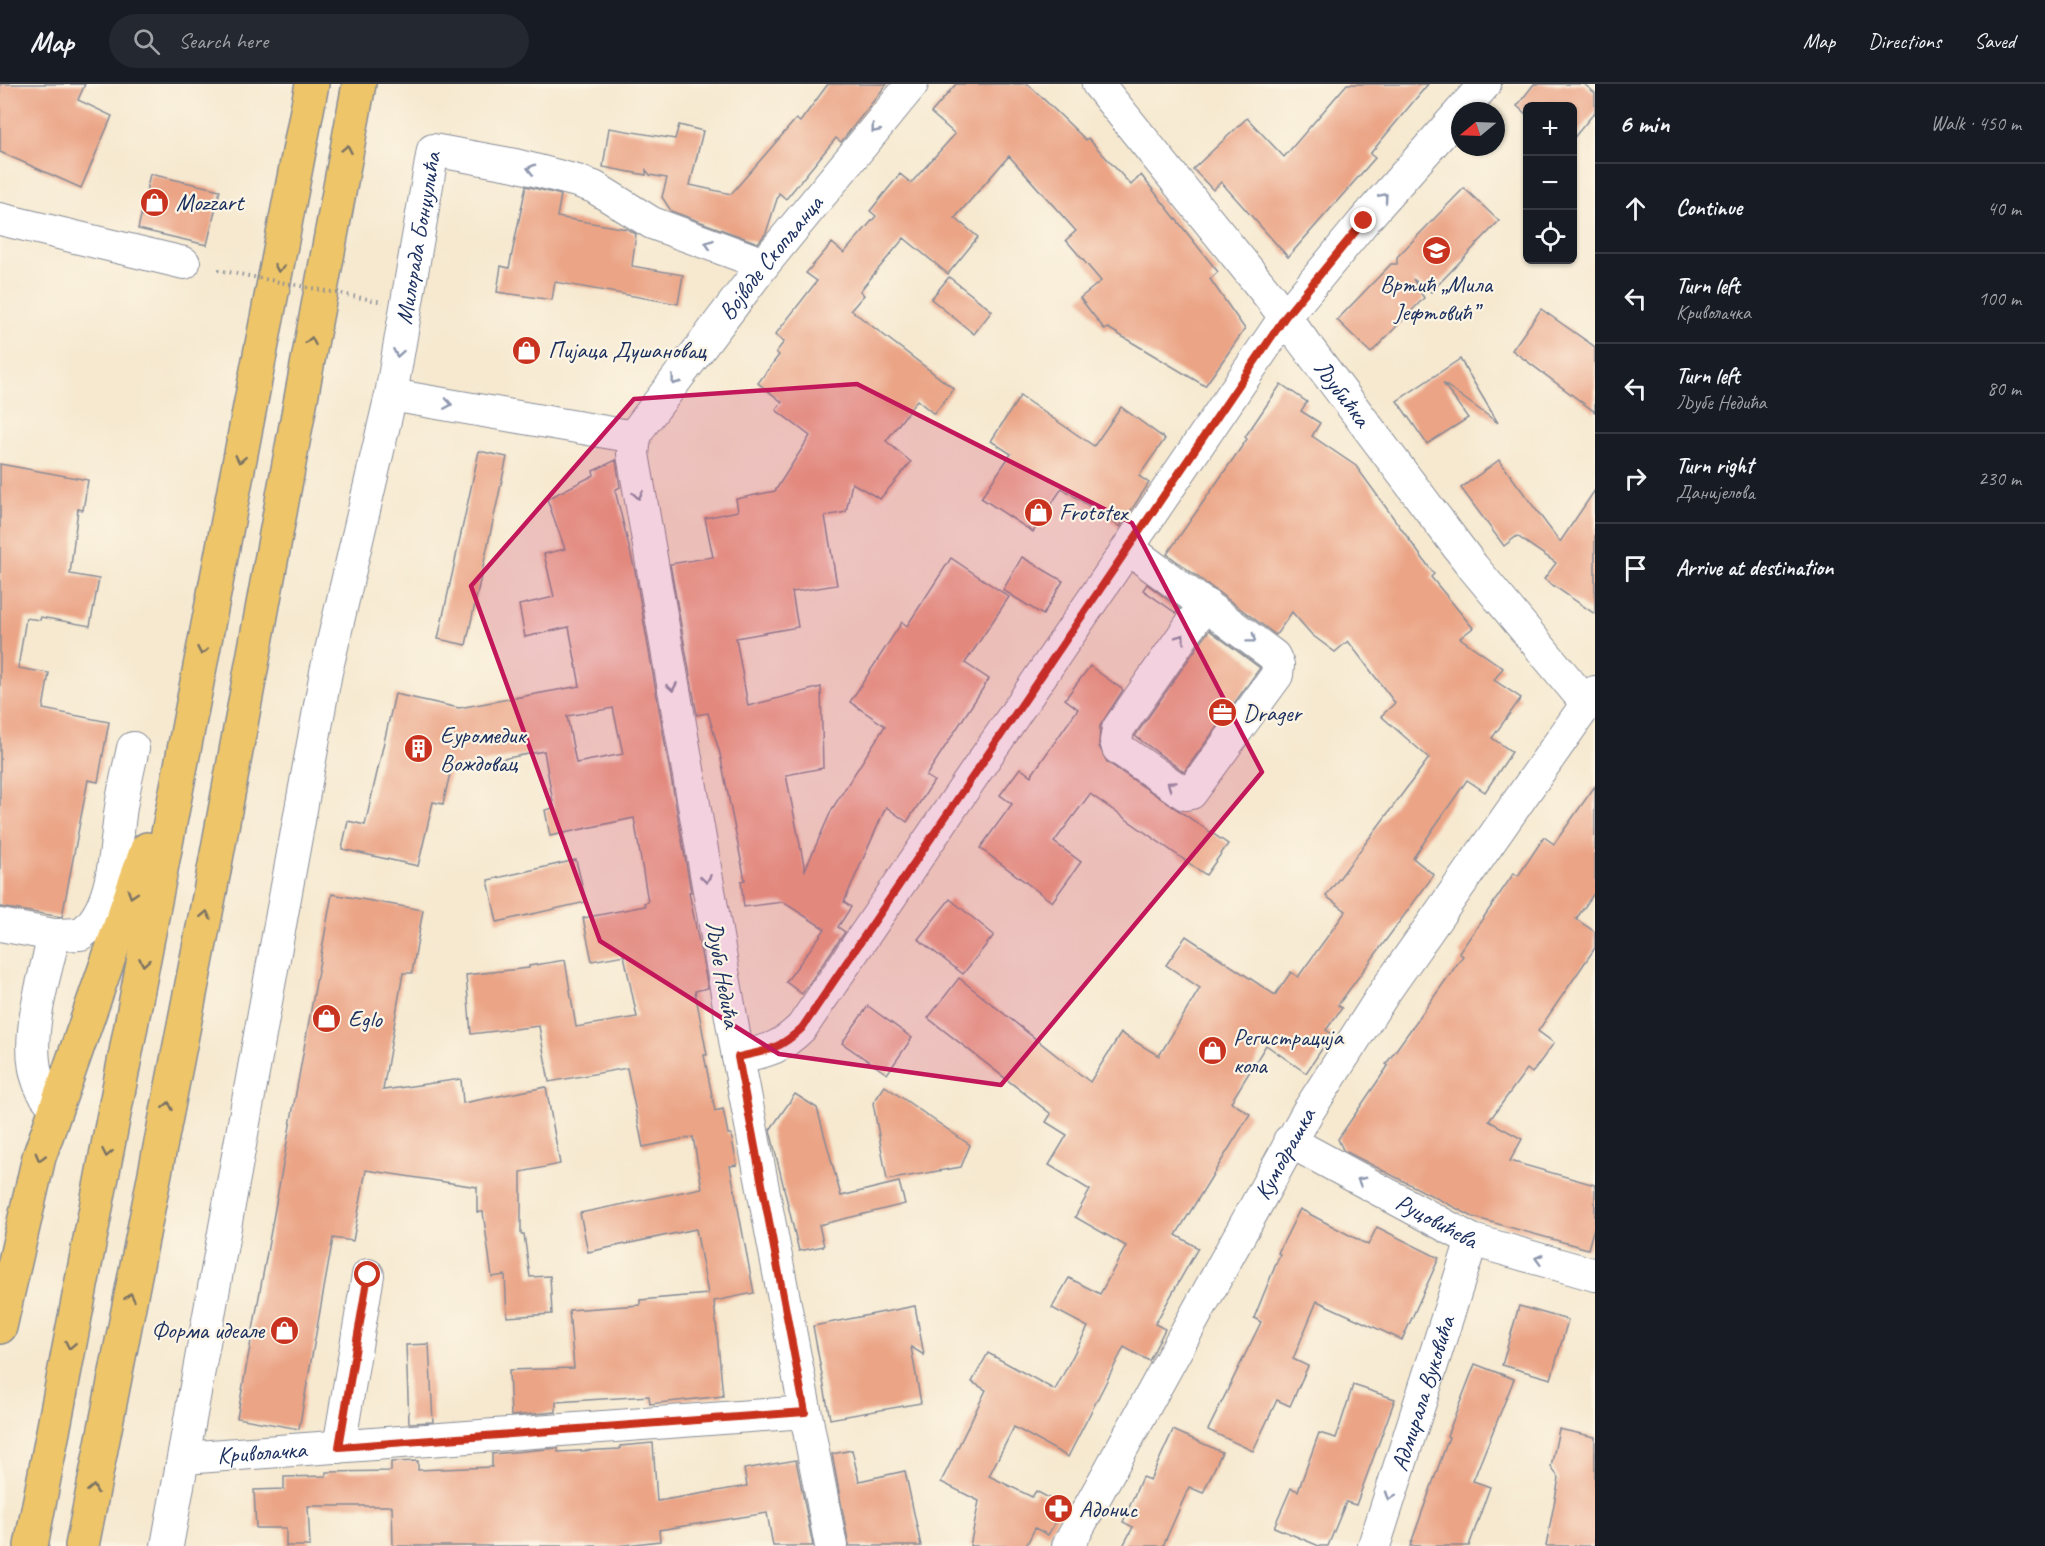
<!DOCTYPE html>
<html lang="en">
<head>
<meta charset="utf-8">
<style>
  body { margin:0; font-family:Caveat,sans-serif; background:#242831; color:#f1f3f6 }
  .controls { position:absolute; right:18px; top:18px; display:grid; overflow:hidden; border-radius:9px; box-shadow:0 2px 4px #0004 }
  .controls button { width:54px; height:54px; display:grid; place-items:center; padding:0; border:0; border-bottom:2px solid #363941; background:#171b24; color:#f1f3f6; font:30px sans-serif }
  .compass { position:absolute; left:1451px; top:18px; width:54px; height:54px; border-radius:50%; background:#171b24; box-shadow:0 2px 4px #0004; rotate:251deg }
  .stop { position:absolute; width:18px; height:18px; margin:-14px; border:4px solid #c8321e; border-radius:50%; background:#fff }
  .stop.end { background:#c8321e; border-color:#fff; box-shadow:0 2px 6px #0008 }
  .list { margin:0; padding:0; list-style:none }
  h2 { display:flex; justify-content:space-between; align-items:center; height:78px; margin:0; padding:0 24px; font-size:26px }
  h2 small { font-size:20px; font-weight:400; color:#9ea1a6 }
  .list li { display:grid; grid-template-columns:39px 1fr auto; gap:18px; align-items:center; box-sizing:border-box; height:90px; padding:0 24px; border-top:2px solid #363941 }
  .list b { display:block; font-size:22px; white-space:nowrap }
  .list p { margin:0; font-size:20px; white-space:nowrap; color:#9ea1a6 }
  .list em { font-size:20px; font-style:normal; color:#9ea1a6 }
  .icon { flex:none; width:33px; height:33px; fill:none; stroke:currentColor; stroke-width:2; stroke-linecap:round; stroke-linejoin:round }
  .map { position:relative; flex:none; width:1595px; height:1462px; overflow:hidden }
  header { display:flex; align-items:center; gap:36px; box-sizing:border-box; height:84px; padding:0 30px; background:#171b24; border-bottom:2px solid #363941 }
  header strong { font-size:28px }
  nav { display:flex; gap:33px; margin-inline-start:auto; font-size:21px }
  .search { width:420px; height:54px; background:#242831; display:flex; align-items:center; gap:15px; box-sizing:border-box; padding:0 21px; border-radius:33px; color:#9ea1a6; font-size:22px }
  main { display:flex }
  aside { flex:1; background:#171b24 }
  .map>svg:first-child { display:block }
  .building { fill:#eba486; fill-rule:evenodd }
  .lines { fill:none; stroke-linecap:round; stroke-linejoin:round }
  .minor-casing { stroke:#888c97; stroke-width:34 }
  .highway-casing { stroke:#888c97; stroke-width:36 }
  .minor { stroke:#fff; stroke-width:32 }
  .highway { stroke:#eec569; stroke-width:33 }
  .path-bridge { stroke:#888c97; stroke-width:4; stroke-dasharray:1.5 4.5; stroke-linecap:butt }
  .oneway { stroke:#8d97ae }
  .oneway2 { stroke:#7a7263 }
  .route { stroke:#c8321e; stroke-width:8 }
  .marked { fill:#c2185b; fill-opacity:0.2; stroke:#c2185b; stroke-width:4.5; stroke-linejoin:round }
  .labels { text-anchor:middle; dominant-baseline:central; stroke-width:4.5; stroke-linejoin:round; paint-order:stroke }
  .poi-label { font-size:24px; fill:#1b2f5e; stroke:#fcf5e5; text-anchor:start }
  .street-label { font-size:24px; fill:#1b2f5e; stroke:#fcf5e5 }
</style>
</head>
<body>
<header>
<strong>Map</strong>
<div class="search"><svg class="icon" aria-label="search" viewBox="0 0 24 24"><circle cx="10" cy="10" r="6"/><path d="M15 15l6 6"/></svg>Search here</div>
<nav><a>Map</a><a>Directions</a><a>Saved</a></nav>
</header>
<main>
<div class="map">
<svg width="1595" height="1462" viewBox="0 0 1595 1462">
  <rect width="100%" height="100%" fill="#fcf5e5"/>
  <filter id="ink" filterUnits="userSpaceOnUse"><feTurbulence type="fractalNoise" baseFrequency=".0167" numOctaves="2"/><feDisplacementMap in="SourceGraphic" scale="12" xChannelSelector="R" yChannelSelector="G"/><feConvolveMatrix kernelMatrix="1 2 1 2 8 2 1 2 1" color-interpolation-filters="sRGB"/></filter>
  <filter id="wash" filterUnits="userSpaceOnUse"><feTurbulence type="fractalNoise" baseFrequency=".008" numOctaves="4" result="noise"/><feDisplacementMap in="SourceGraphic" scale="24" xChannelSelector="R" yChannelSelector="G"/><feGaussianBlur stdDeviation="1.35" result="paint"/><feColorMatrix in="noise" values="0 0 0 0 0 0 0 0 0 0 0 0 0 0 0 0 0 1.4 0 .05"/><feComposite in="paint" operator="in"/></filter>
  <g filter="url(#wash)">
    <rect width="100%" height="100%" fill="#f6e9d0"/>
    <g id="blocks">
      <!-- building -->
      <g class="building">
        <polygon points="0,0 85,0 78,16 112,32 81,104 0,68"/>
        <polygon points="828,0 887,0 841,58 836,54 786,115 779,109 766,149 758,159 671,127 662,113 667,94 650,91 646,86 646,91 603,83 609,44 675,55 679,41 703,47 690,101 731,110 796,35 800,38"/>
        <polygon points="956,0 1028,0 1086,56 1088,54 1131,101 1141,91 1218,188 1210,195 1245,245 1205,302 1108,244 1105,246 1080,214 1101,197 1066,156 1076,147 1009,72 955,134 978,153 948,190 904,154 860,207 864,211 851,226 954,305 934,330 917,316 886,357 911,378 880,415 852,399 846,428 825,432 837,501 792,508 798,543 736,554 748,622 821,603 823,684 786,691 805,786 832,725 885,642 850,618 902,538 907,542 951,474 1009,513 965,579 989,595 926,692 934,697 907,738 886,723 844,818 851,823 838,843 845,848 802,910 786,898 825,845 783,818 744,823 741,797 745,796 720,670 708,629 697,631 670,480 713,473 705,434 738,427 736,415 775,407 810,352 776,326 782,318 758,299 779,271 776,268 784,258 775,251 817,197 806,189 832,159 844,169 876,132 870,127 900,90 911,99 955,50 931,29"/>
        <polygon points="1347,0 1428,0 1370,70 1375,74 1288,173 1221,98 1213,106 1193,85 1247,34 1284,73"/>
        <polygon points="1534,0 1584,0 1595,9 1595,28 1572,56 1572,22 1527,22 1527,31 1517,22"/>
        <polygon points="150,90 220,106 207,161 138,145"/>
        <polygon points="526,102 561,111 557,133 627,145 636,150 632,182 683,191 678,220 555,198 552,216 497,208 501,182 509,184"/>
        <polygon points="1464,104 1499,137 1431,208 1413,195 1424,214 1371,269 1337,236 1391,180 1397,180 1397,173"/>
        <polygon points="949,193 992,227 974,250 931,215"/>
        <polygon points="1541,225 1595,263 1595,328 1512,266"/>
        <polygon points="1460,275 1498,339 1443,299 1468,334 1427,360 1397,317"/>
        <polygon points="1281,300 1307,318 1301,327 1320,339 1312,352 1356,382 1434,490 1431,493 1473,544 1460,554 1503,584 1494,596 1521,614 1492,654 1512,668 1485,708 1467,696 1413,774 1434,791 1338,921 1342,924 1326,946 1332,950 1306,989 1266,961 1231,1018 1250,1030 1176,1151 1198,1164 1155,1240 1165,1245 1149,1277 1124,1263 1068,1373 1014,1343 989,1392 1032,1413 1036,1407 1064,1422 1048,1451 1035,1444 1026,1462 970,1462 979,1417 941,1398 986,1306 972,1298 988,1269 1055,1306 1088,1243 1052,1224 1069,1194 1100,1210 1126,1162 1075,1133 1090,1106 1049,1081 1067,1051 1046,1038 1051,1030 928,934 959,894 1090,998 1121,949 1159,972 1200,904 1166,881 1186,852 1275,911 1291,888 1298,893 1346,827 1326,812 1429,674 1381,632 1395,619 1348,557 1335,568 1312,551 1292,528 1276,551 1167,470 1247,355 1245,353"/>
        <polygon points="1020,312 1094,362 1121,323 1165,355 1139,392 1149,399 1120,443 1062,404 1033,448 981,414 1011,370 991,357"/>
        <polygon points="479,367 507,373 466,561 438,555"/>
        <path d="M616 376 620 403 615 406 635 487 691 808H689L708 904 695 907 707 971H704L715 1027 723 1025 728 1050H731L737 1081 730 1082 754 1209 714 1217 723 1312 650 1320 649 1312 556 1318V1328L511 1332 509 1286 574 1284 569 1226 640 1221V1216L708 1210 696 1145 588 1168 580 1129 702 1104 693 1053 643 1063 627 984 549 998 539 942 471 950 466 891 529 884V882L565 876 576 943 637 933 624 871 592 877 583 834 645 822 644 819 648 818 634 734 550 752 545 726 554 724 544 667 451 685 443 720 433 718 418 782 342 765 348 737 365 741 395 610 459 624 580 602 569 543 525 553 519 521 554 513 544 470 565 465 547 415 594 391 593 387ZM613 624 623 670 576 679 567 632Z"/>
        <polygon points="1499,376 1560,458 1595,406 1595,530 1544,495 1556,479 1517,452 1504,462 1461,404"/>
        <polygon points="0,380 88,396 83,426 78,425 70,490 99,495 90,542 41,533 40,536 26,534 18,584 49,589 43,625 109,638 98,698 88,696 62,833 0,823"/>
        <polygon points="1022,473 1063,497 1043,531 1003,506"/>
        <polygon points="1147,500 1180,525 1176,529 1143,506"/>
        <polygon points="1209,546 1260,584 1184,688 1135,652"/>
        <polygon points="1090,582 1123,606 1100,642 1099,662 1107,678 1228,760 1206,791 1090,710 1054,758 1081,778 1052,818 980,764 1012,720 1000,711 1020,684 1031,692 1078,625 1065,615"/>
        <polygon points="1595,702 1595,808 1576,835 1595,848 1595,864 1538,947 1554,959 1532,989 1527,985 1489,1037 1522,1055 1510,1077 1595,1101 1595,1140 1588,1165 1473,1133 1343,1066 1338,1055 1388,982 1386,980 1463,872 1459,869 1514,789 1518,792 1544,753 1554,760"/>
        <polygon points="576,776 586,818 497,838 488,796"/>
        <polygon points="332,810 423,826 412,889 403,889 383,1006 461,995 463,1019 546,1003 560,1080 521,1088 521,1150 524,1150 530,1193 550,1192 552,1230 507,1233 505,1191 492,1193 483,1128 477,1128 477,1103 366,1086 353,1157 333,1154 299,1345 237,1334"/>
        <polygon points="950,815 994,851 963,890 918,855"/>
        <polygon points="868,922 912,954 887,990 842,959"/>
        <polygon points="885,1002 970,1061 961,1083 887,1096 873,1019"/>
        <polygon points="795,1010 817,1024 841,1112 899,1098 905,1120 819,1141 824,1162 799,1167 770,1046"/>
        <polygon points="1300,1125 1368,1161 1377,1143 1439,1174 1402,1256 1317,1217 1293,1275 1308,1282 1290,1322 1277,1316 1253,1367 1208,1346 1261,1238 1254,1234 1280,1170 1278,1169"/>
        <polygon points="915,1222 924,1271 911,1263 921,1319 830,1335 813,1242"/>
        <polygon points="1519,1222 1568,1236 1551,1295 1502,1281"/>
        <polygon points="429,1260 433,1338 409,1339 406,1261"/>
        <polygon points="1475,1280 1514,1295 1473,1397 1490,1403 1469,1462 1410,1462 1449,1353 1447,1352"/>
        <polygon points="1353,1301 1395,1315 1356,1421 1346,1418 1328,1462 1319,1462 1274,1443 1291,1404 1298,1407 1319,1349 1336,1354"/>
        <polygon points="1559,1345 1595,1353 1595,1462 1546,1462 1559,1394 1551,1383"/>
        <polygon points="1173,1346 1222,1368 1203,1409 1189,1403 1163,1462 1123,1462 1133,1443 1123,1438 1142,1393 1150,1396"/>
        <polygon points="653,1359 657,1417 747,1402 744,1385 796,1376 813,1462 773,1462 767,1429 659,1446 660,1457 617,1462 393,1462 392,1422 308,1422 310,1462 286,1462 286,1444 256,1444 254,1406 284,1405 284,1393 326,1392 326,1388 391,1387 391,1378 418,1377 418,1386 492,1383 492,1370 558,1364 558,1368 620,1365 620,1362"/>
        <polygon points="852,1366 859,1397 905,1387 921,1462 849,1462 832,1370"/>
      </g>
    </g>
  </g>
  <g filter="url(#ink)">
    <use href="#blocks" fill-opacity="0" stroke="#888c97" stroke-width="1.5"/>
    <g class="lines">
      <defs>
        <g id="minor">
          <path id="s1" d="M1098 0 1269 212 1473 483 1587 620"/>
          <polyline points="0,135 184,179"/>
          <polyline points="391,311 635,353"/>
          <polyline points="1129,465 1274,572 1278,581 1277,591 1191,709 1185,710 1118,664 1116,657 1118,645 1205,520"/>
          <path d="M0 841 54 851C44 899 12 985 55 1022"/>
          <path d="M54 851 81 850C116 825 115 762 121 723 124 703 129 683 133 664"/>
          <path d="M738 973C767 967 780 965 802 943L1285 233 1364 137 1485 0"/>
          <path id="s2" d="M1289 1057 1472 1156 1595 1191"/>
          <polyline points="339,1363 368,1191"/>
          <path id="s3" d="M184 1374 805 1328"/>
          <path id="s4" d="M167 1462 326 588 391 311 433 66 515 81 577 97 594 103 652 139 764 180"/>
          <path id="s5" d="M831 1462 738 973 633 370 635 353 640 343 764 180 912 0"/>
          <path id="s6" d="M1068 1462 1307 1029 1386 906 1595 608"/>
          <path id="s7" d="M1374 1462 1472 1156"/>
        </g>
        <g id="highway">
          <polyline points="0,1243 39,1073 147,765"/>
          <polyline points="31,1462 312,0"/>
          <polyline points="82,1462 210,808 359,0"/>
        </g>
      </defs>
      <!-- minor casing -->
      <use href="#minor" class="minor-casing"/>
      <!-- highway casing -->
      <use href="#highway" class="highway-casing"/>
      <!-- minor -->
      <use href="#minor" class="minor"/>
      <!-- highway -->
      <use href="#highway" class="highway"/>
      <!-- path-bridge -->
      <polyline class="path-bridge" points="218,186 383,218"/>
    </g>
    <!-- one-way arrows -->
    <defs><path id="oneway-chevron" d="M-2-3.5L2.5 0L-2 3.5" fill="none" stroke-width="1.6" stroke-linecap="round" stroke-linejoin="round" transform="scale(1.5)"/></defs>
    <g class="oneway">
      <use href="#oneway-chevron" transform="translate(875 45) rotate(129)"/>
      <use href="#oneway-chevron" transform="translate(531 85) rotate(-166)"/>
      <use href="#oneway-chevron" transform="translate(1384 113) rotate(-49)"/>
      <use href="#oneway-chevron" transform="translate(709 160) rotate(-161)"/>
      <use href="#oneway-chevron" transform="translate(398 269) rotate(100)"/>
      <use href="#oneway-chevron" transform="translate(675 297) rotate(127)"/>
      <use href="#oneway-chevron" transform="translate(448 320) rotate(9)"/>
      <use href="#oneway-chevron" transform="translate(638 411) rotate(80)"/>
      <use href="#oneway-chevron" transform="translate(1181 554) rotate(-55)"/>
      <use href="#oneway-chevron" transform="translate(1252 555) rotate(37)"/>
      <use href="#oneway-chevron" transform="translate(672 603) rotate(80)"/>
      <use href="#oneway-chevron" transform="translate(1171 701) rotate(-145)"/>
      <use href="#oneway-chevron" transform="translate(706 795) rotate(80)"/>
      <use href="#oneway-chevron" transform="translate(1361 1097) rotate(-152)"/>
      <use href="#oneway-chevron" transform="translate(1539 1175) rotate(-164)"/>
      <use href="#oneway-chevron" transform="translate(1390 1412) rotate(108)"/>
    </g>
    <g class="oneway2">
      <use href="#oneway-chevron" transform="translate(347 65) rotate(-79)"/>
      <use href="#oneway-chevron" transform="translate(279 184) rotate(101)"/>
      <use href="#oneway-chevron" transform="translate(311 257) rotate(-79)"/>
      <use href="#oneway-chevron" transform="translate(240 375) rotate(101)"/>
      <use href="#oneway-chevron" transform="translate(202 567) rotate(101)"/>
      <use href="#oneway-chevron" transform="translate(132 810) rotate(108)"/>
      <use href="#oneway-chevron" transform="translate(206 831) rotate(-79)"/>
      <use href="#oneway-chevron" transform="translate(144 878) rotate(100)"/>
      <use href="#oneway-chevron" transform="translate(168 1022) rotate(-79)"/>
      <use href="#oneway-chevron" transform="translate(107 1069) rotate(101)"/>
      <use href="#oneway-chevron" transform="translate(40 1073) rotate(105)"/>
      <use href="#oneway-chevron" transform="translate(130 1213) rotate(-79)"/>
      <use href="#oneway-chevron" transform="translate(70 1261) rotate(101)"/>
      <use href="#oneway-chevron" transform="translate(93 1405) rotate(-79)"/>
    </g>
  </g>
  <g class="lines" filter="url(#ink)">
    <!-- route -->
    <path class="route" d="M368 1191 339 1363 805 1328 738 973C767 967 780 965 802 944L1285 233 1364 137"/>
  </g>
  <!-- marked area -->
  <path class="marked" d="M857 300 1132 439 1262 688 1001 1001 779 970 600 857 471 502 634 315Z"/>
  <!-- icons -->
  <defs>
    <symbol id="shop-disc" viewBox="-11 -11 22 22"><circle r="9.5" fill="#c8321e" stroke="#fcf5e5"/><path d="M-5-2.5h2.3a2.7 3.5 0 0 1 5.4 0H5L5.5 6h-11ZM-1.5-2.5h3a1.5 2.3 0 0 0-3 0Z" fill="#fff"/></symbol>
    <symbol id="school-disc" viewBox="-11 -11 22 22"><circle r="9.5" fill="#c8321e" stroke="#fcf5e5"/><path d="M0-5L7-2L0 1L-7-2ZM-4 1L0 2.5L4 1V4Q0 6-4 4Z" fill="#fff"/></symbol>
    <symbol id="office-disc" viewBox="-11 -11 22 22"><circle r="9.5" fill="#c8321e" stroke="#fcf5e5"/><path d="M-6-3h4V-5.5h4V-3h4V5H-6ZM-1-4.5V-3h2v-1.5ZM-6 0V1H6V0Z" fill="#fff"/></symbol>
    <symbol id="building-disc" viewBox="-11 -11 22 22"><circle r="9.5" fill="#c8321e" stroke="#fcf5e5"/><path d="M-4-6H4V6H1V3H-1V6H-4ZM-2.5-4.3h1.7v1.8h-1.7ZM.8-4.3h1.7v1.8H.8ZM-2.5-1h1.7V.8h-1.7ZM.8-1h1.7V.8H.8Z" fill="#fff"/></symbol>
    <symbol id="pharmacy-disc" viewBox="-11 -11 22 22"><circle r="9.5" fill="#c8321e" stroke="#fcf5e5"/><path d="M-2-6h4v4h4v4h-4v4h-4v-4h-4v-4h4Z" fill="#fff"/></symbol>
  </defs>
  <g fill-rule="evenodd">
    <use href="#shop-disc" x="138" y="102" width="33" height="33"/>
    <use href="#school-disc" x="1420" y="150" width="33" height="33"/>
    <use href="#shop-disc" x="510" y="250" width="33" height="33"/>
    <use href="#shop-disc" x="1022" y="412" width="33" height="33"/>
    <use href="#office-disc" x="1206" y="612" width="33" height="33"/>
    <use href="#building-disc" x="402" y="648" width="33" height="33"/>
    <use href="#shop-disc" x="310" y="918" width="33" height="33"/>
    <use href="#shop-disc" x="1196" y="950" width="33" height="33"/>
    <use href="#shop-disc" x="268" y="1230" width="33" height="33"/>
    <use href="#pharmacy-disc" x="1042" y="1408" width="33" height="33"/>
  </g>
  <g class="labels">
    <!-- poi labels -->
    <g class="poi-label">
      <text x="176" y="118">Mozzart</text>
      <text x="1436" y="200" text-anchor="middle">Вртић „Мила<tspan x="1436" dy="28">Јефтовић”</tspan></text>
      <text x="548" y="266">Пијаца Душановац</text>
      <text x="1059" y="428">Frototex</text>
      <text x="1243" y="629">Drager</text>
      <text x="440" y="651">Еуромедик<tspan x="440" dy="28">Вождовац</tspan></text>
      <text x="348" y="935">Eglo</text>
      <text x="1233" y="953">Регистрација<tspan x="1233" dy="28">кола</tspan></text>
      <text x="264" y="1246" text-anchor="end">Форма идеале</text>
      <text x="1079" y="1425">Адонис</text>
    </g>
    <!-- street labels -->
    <g class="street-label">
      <text stroke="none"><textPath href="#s4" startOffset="1332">Милорада Бонџулића</textPath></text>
      <text stroke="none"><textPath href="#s5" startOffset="1352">Војводе Скопљанца</textPath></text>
      <text stroke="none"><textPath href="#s1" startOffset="394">Љубићка</textPath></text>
      <text transform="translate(723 890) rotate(80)">Љубе Недића</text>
      <text stroke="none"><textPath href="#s6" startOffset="448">Кумодрашка</textPath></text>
      <text stroke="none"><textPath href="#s2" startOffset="168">Руцовићева</textPath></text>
      <text stroke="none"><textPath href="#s7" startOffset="160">Адмирала Вуковића</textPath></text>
      <text stroke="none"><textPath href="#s3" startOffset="78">Криволачка</textPath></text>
    </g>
  </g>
</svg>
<div class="controls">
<button>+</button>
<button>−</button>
<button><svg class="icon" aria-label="locate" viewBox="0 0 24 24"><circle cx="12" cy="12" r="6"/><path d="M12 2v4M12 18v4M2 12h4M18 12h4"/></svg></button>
</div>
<svg class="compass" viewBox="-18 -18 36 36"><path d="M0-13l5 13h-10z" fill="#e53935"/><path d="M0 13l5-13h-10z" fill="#9ea1a6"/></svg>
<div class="stop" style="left:368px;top:1191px"></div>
<div class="stop end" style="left:1364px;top:137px"></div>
</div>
<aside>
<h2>6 min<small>Walk · 450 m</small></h2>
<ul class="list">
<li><svg class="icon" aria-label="ahead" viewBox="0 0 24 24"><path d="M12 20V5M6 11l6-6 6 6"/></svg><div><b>Continue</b></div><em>40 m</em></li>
<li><svg class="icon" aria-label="left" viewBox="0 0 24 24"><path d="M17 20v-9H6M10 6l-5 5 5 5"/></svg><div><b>Turn left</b><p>Криволачка</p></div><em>100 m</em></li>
<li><svg class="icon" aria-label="left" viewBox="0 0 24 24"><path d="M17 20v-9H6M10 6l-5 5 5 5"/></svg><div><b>Turn left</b><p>Љубе Недића</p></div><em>80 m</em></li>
<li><svg class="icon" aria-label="right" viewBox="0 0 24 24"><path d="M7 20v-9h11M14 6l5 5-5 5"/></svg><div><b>Turn right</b><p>Данијелова</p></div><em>230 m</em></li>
<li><svg class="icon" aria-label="arrive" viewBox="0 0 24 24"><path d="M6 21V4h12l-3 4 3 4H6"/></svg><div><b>Arrive at destination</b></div></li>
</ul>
</aside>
</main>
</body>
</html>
